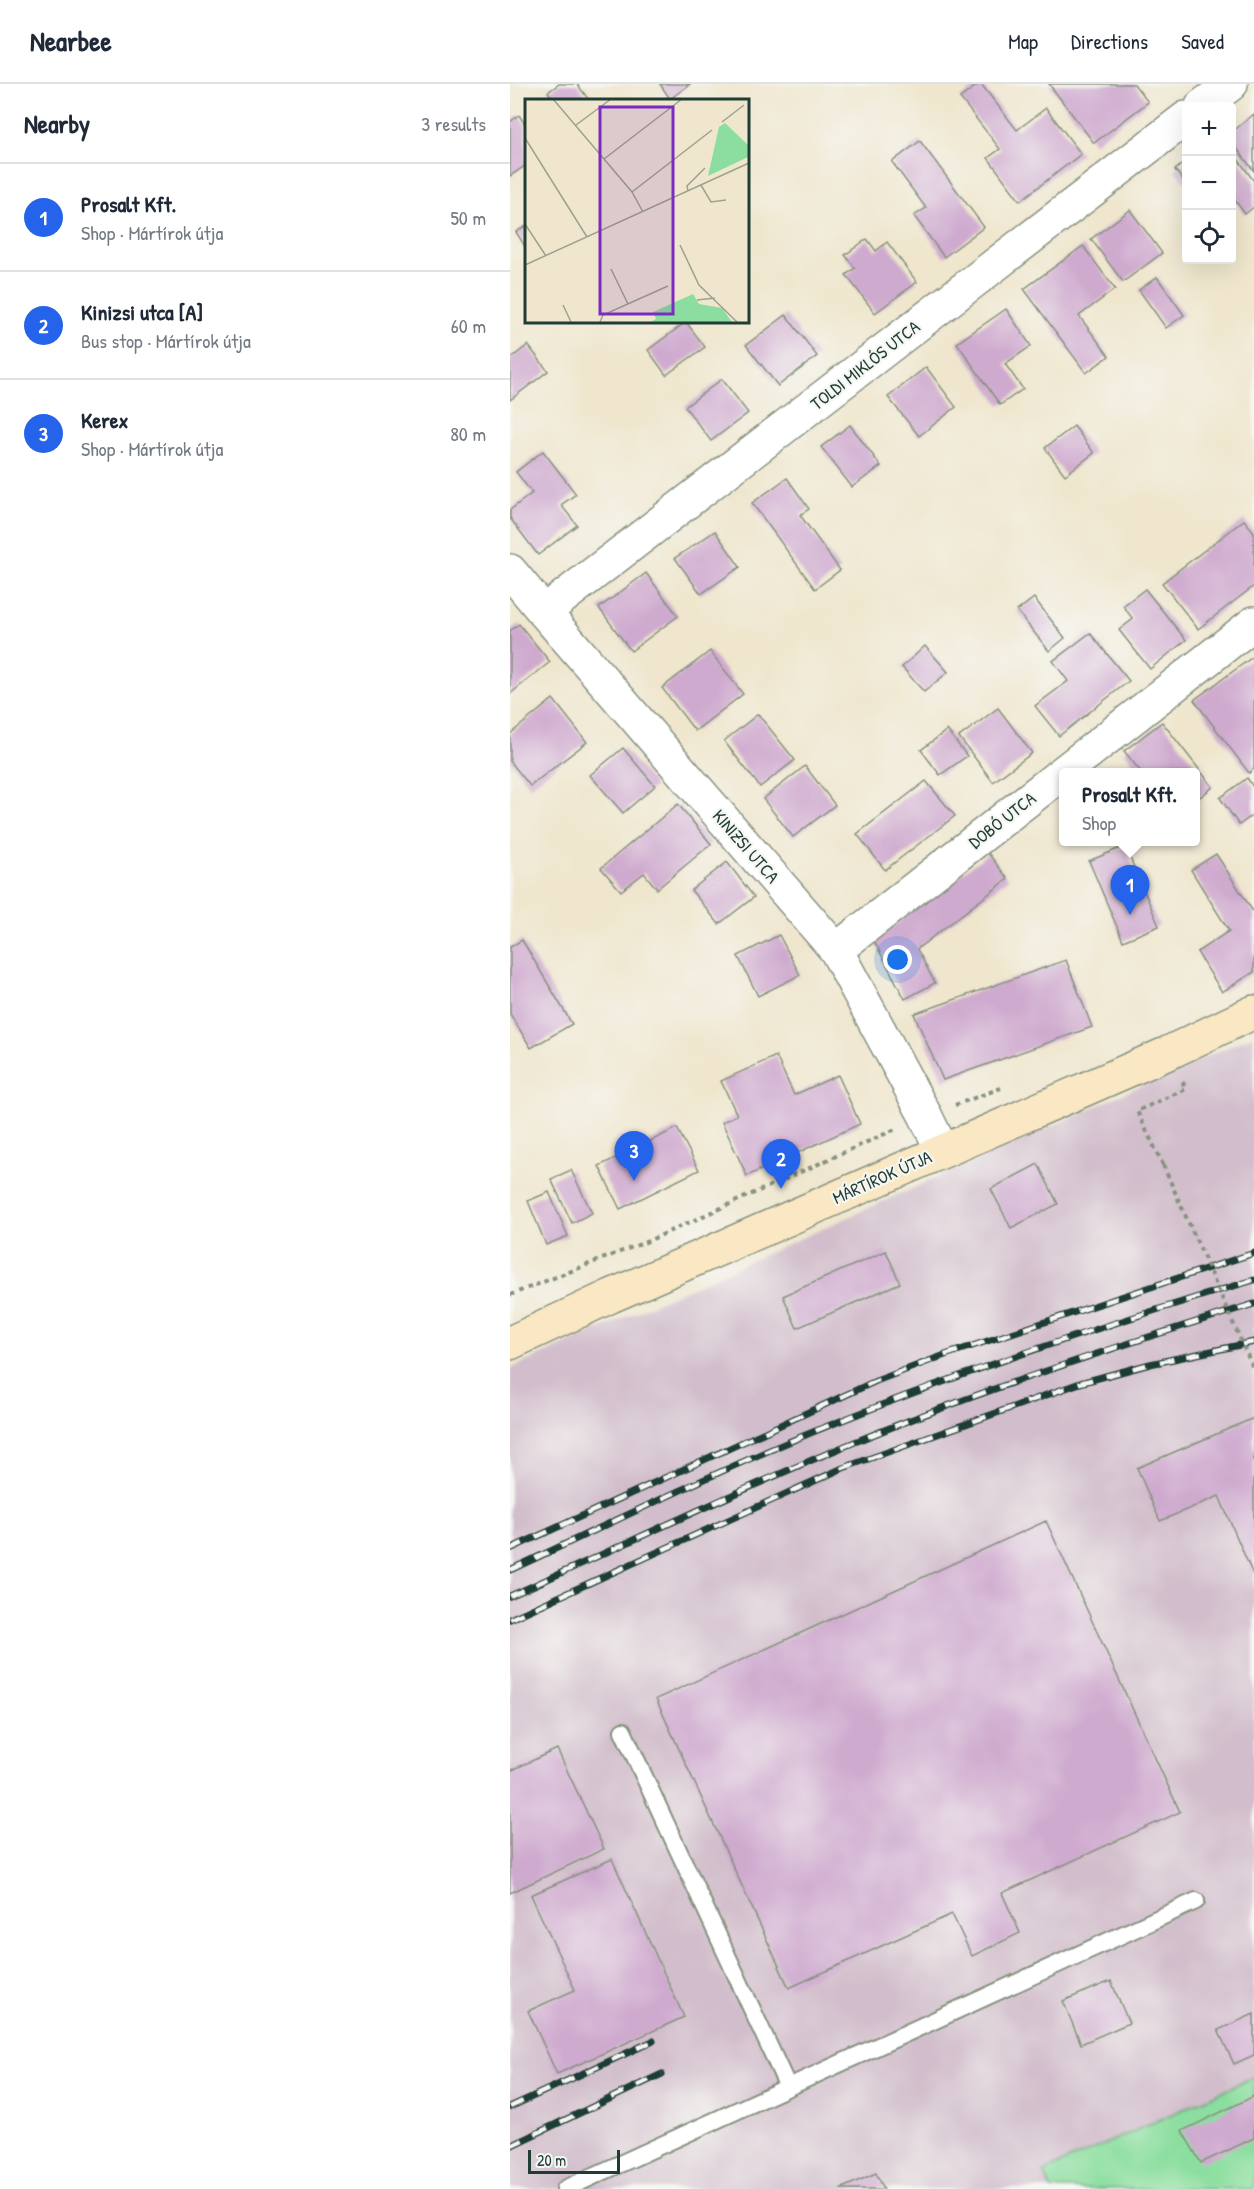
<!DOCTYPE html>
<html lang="en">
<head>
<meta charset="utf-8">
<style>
  body { margin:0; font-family:"Patrick Hand",sans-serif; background:#f2f2f3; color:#1f2937 }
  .controls { position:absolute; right:18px; top:18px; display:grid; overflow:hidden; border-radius:6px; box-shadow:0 6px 24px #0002 }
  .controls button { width:54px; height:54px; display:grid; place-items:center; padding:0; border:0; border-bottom:2px solid #e0e1e3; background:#fff; color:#1f2937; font:30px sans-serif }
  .scale { position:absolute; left:18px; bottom:15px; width:92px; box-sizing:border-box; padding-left:6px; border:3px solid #1f3d34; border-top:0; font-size:16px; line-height:21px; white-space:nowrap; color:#1f3d34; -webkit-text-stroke:4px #f6f6f2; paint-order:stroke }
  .you { position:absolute; left:388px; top:876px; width:21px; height:21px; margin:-15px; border:4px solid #fff; border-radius:50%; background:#1a73e8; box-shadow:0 0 0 9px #1a73e833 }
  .badge { display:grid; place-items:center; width:39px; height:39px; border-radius:50%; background:#2563eb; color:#fff; font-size:20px; font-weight:700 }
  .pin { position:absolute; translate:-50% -50px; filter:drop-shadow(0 2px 3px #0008) }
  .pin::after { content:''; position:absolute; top:32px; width:21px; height:18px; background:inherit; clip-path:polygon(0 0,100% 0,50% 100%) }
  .popup { position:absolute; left:549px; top:684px; width:141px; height:78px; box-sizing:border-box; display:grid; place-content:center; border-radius:6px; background:#fff; filter:drop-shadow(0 2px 4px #0005); font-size:20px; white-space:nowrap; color:#747a83 }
  .popup b { font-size:22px; color:#1f2937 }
  .popup::after { content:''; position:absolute; left:50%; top:100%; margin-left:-12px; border:12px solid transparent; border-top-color:#fff }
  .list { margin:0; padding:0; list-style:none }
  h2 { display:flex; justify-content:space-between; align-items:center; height:78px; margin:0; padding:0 24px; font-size:26px }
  h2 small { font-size:20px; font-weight:400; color:#747a83 }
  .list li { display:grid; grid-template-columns:39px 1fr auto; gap:18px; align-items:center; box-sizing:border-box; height:108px; padding:0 24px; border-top:2px solid #e0e1e3 }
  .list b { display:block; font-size:22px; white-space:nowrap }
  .list p { margin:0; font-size:20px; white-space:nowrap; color:#747a83 }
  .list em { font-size:20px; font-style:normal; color:#747a83 }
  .icon { flex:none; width:33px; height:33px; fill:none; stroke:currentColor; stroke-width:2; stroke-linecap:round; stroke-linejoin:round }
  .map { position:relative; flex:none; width:744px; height:2105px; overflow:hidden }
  header { display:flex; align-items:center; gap:36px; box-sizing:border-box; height:84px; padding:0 30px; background:#fff; border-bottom:2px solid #e0e1e3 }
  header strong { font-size:28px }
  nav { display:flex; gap:33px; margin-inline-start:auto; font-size:21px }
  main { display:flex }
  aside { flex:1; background:#fff }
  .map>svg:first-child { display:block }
  .industrial { fill:#d1bdcb }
  .green { fill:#8bde9f; stroke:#558e6a; stroke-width:1.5 }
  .building { fill:#cfaacf }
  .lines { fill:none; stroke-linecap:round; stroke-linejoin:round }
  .lane-casing { stroke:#879280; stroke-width:20 }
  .street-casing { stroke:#879280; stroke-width:36 }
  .secondary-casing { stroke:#879280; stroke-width:36 }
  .path { stroke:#879280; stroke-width:4; stroke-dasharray:4.5 4.5; stroke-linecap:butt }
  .lane { stroke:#fff; stroke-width:16 }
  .street { stroke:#fff; stroke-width:33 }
  .secondary { stroke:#fae7c3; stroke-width:33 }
  .rail-casing { stroke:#1f3d34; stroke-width:7 }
  .rail { stroke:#f6f6f2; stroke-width:4.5; stroke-dasharray:14; stroke-linecap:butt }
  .path-bridge { stroke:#879280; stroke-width:4; stroke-dasharray:4.5 4.5; stroke-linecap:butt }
  .labels { text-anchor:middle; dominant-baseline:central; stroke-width:4.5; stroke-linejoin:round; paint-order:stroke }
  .street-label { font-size:18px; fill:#1f3d34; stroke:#f6f6f2 }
  .inset-road { fill:none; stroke:#9ca290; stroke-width:1.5 }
  .view { fill:#7b2cbf; fill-opacity:0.15; stroke:#7b2cbf; stroke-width:3 }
  .inset-edge { fill:none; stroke:#1f3d34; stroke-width:3 }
</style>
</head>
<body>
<header>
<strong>Nearbee</strong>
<nav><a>Map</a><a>Directions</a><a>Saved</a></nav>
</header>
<main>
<aside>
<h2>Nearby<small>3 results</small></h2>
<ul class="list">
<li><span class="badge">1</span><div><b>Prosalt Kft.</b><p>Shop · Mártírok útja</p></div><em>50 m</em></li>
<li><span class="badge">2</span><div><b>Kinizsi utca [A]</b><p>Bus stop · Mártírok útja</p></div><em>60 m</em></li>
<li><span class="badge">3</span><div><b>Kerex</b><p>Shop · Mártírok útja</p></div><em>80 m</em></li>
</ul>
</aside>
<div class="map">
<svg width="744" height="2105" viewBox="0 0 744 2105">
  <rect width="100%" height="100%" fill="#f6f6f2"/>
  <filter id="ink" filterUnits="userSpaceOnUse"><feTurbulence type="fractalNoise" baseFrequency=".0167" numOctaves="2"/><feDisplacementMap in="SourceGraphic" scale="12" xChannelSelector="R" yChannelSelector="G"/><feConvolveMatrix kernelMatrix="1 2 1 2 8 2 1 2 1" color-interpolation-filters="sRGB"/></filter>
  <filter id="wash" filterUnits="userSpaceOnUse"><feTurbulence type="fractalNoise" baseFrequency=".008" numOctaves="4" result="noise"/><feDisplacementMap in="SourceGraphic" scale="24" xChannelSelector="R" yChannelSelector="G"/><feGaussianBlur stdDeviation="1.35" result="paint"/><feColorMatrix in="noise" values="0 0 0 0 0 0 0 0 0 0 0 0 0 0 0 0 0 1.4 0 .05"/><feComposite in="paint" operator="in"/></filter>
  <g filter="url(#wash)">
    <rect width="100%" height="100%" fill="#efe6cd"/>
    <!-- industrial -->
    <polygon class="industrial" points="744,951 744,1993 534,2088 541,2105 0,2105 0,1285"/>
    <!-- green -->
    <polygon class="green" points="744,1993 744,2105 541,2105 533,2088"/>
    <g id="blocks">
      <!-- building -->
      <g class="building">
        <polygon points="49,0 67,0 79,16 44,16 38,8"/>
        <polygon points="150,0 180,0 160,15"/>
        <polygon points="469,0 471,0 507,46 536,24 571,70 510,117 478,74 490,65 450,14"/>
        <polygon points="539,0 624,0 638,18 584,59"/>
        <polygon points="744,30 744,87 722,58 722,48"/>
        <polygon points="9,31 16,42 16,81 0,92 0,38"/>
        <polygon points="410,57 474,143 434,173 404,132 416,124 382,78"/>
        <polygon points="722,67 744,97 744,123 735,130 726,118 722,120"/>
        <polygon points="676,77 676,100 665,86"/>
        <polygon points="620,126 652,169 613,198 581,155"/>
        <polygon points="16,142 16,164 6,148"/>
        <polygon points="357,155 366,167 377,158 407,198 365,229 336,191 345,184 335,171"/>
        <polygon points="573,162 605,205 569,232 599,272 576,289 514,205"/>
        <polygon points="647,193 674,231 656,244 629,206"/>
        <polygon points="496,225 521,262 495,280 513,305 490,321 447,259"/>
        <polygon points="276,231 307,272 268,302 236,261"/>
        <polygon points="176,238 195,263 156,291 138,266"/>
        <polygon points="18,261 38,287 0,316 0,275"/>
        <polygon points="416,283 446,323 409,352 378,313"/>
        <polygon points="212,295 238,329 201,357 175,323"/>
        <polygon points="340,341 371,382 342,403 311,363"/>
        <polygon points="564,342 584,369 555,391 535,364"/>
        <polygon points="33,367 66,410 51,421 67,441 28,471 0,434 0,426 22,409 6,388"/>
        <polygon points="277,394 299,425 290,431 330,486 305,505 242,419"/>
        <polygon points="734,436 744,448 744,502 688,545 652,499"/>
        <polygon points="205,447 230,483 191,510 165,474"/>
        <polygon points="136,489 168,532 121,567 89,524"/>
        <polygon points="635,505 676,556 640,585 609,546 623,535 613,522"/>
        <polygon points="524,514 555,554 539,567 507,527"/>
        <polygon points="9,540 40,578 0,610 0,547"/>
        <polygon points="580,549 619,597 549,652 525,622 558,597 543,577"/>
        <polygon points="415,562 438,588 414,608 392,583"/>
        <polygon points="200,567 233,610 185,647 152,604"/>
        <polygon points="744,572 744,685 739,689 684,616"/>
        <polygon points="43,615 77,658 20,702 0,677 0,650"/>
        <polygon points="488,624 522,669 483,698 449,653"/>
        <polygon points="248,630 285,676 250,703 214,657"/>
        <polygon points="652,638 703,703 686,716 686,688 631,688 614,667"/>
        <polygon points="437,646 457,672 430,691 411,666"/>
        <polygon points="113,664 145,702 113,729 80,691"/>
        <polygon points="295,682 325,721 283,753 253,715"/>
        <polygon points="737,694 744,704 744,730 729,741 710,714"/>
        <polygon points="416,697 445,732 375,786 347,750"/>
        <polygon points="168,720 201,760 147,805 134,789 111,807 91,784"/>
        <polygon points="615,762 649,842 613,857 579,777"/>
        <polygon points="478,769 498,795 407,865 425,899 395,915 364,857"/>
        <polygon points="706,770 744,829 744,888 712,908 687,868 719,847 681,786"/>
        <polygon points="217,778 244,813 209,840 181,806"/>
        <polygon points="269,851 290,891 248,912 228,872"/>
        <polygon points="12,856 62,940 21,964 0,930 0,863"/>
        <polygon points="556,876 582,943 433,996 404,930"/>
        <polygon points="266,972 284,1011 328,991 350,1040 237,1092 212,1038 227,1031 211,997"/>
        <polygon points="167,1044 189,1086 110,1125 89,1082"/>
        <polygon points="528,1080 548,1120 501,1144 481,1105"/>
        <polygon points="61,1086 82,1129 62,1139 41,1095"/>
        <polygon points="39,1108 58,1152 36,1161 18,1117"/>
        <polygon points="376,1167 390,1199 287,1244 273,1212"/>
        <polygon points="744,1334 744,1493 709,1412 650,1437 627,1384"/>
        <polygon points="536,1437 670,1728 492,1809 510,1849 462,1872 442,1830 279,1904 146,1615"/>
        <polygon points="47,1665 94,1765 0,1809 0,1687"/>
        <polygon points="102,1775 174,1933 47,1990 18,1927 65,1906 21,1811"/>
        <polygon points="601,1897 619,1939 571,1960 553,1917"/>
        <polygon points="744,1930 744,1971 724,1980 708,1946"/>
        <polygon points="744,2012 744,2054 691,2079 672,2047"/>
        <polygon points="366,2089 374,2105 330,2105"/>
      </g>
    </g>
  </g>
  <g filter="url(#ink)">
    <use href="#blocks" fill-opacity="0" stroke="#879280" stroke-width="1.5"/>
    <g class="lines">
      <defs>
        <g id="lane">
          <polyline points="113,1647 278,2003"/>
          <polyline points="55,2105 686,1817"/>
        </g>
        <g id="street">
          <polyline points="692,22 721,0"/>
          <polyline points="0,487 34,528 326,866 415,1031 432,1066"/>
          <polyline points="34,528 676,34"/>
          <polyline points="326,866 744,539"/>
        </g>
        <polyline id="secondary" points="0,1259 101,1212 658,969 744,928"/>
      </defs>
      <!-- lane casing -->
      <use href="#lane" class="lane-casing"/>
      <!-- street casing -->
      <use href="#street" class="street-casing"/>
      <!-- secondary casing -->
      <use href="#secondary" class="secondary-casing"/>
      <!-- path -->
      <g class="path">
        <polyline points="445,1021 491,1004"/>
        <polyline points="653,1081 627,1027 676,1005 672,997"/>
        <polyline points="0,1211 138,1157 388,1044"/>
      </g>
      <!-- lane -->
      <use href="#lane" class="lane"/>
      <!-- street -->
      <use href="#street" class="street"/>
      <!-- secondary -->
      <use href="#secondary" class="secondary"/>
      <defs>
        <g id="rail">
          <polyline points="0,1465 366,1297 435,1271 744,1169"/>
          <path d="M0 1486C93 1443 186 1397 281 1357 432 1294 587 1243 744 1196"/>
          <path d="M0 1512C119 1459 236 1402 357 1353 484 1302 613 1260 744 1220"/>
          <polyline points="0,1535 333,1384 570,1299 640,1280 744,1258"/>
          <polyline points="0,2023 143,1957"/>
          <polyline points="0,2062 152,1990"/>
        </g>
      </defs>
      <!-- rail casing -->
      <use href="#rail" class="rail-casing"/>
      <!-- rail -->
      <use href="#rail" class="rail"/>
      <!-- path-bridge -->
      <polyline class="path-bridge" points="653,1081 744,1286"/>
    </g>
  </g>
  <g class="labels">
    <!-- street labels -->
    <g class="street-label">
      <text transform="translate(355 281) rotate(-38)">TOLDI MIKLÓS UTCA</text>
      <text transform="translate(492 736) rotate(-38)">DOBÓ UTCA</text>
      <text transform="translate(236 762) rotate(49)">KINIZSI UTCA</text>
      <text transform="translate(372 1093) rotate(-24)">MÁRTÍROK ÚTJA</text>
    </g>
  </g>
  <!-- overview -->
  <g transform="translate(15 15)">
    <rect width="224" height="224" fill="#efe6cd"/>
    <path d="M200 24 223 46V58L183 77 194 28ZM168 195 174 205 197 209 207 223H125L131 220 128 213Z" fill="#8bde9f"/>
    <path class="inset-road" d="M28 0 107 93 118 113M197 23 219 6M51 26 86 0M0 39 62 138M79 60 157 0M176 86 186 103 201 101M163 92 162 87 180 69M107 93 187 31M0 125 21 157M155 146 174 186 212 223M0 166 224 64M86 170 103 205M172 201 190 199M38 206 46 223M75 223 78 216 143 187"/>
    <path class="view" d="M75 8H148V215H75Z"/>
    <rect width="224" height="224" class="inset-edge"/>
  </g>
</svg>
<div class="controls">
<button>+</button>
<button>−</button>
<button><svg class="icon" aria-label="locate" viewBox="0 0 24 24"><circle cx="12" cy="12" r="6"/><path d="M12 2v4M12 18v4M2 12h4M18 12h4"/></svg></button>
</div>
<div class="scale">20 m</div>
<div class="you"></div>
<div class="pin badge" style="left:620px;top:831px">1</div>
<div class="popup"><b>Prosalt Kft.</b>Shop</div>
<div class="pin badge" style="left:271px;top:1105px">2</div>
<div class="pin badge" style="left:124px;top:1097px">3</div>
</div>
</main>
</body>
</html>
